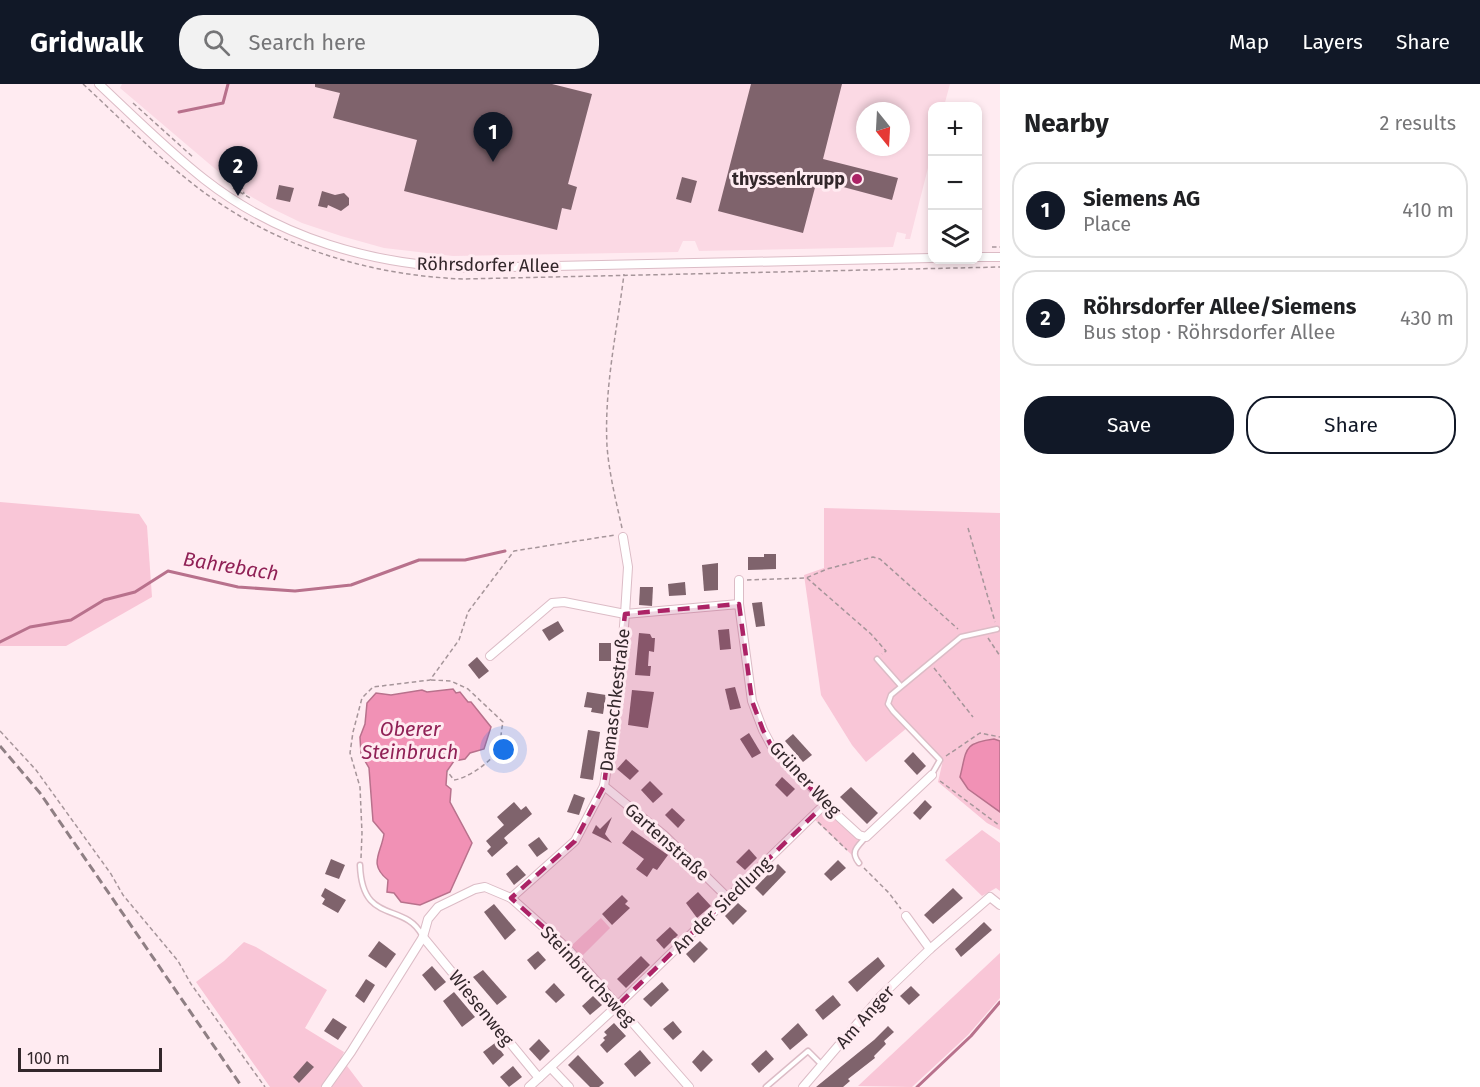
<!DOCTYPE html>
<html lang="en">
<head>
<meta charset="utf-8">
<style>
  body { margin:0; font-family:"Fira Sans",sans-serif; background:#f2f2f2; color:#202124 }
  .controls { position:absolute; right:18px; top:18px; display:grid; overflow:hidden; border-radius:12px; box-shadow:0 3px 9px #0003 }
  .controls button { width:54px; height:54px; display:grid; place-items:center; padding:0; border:0; border-bottom:2px solid #e0e0e0; background:#fff; color:#202124; font:30px sans-serif }
  .compass { position:absolute; left:856px; top:18px; width:54px; height:54px; border-radius:50%; background:#fff; box-shadow:0 3px 9px #0003; rotate:162deg }
  .scale { position:absolute; left:18px; bottom:15px; width:144px; box-sizing:border-box; padding-left:6px; border:3px solid #33272b; border-top:0; font-size:16px; line-height:21px; white-space:nowrap; color:#33272b; -webkit-text-stroke:4px #ffebf1; paint-order:stroke }
  .you { position:absolute; left:504px; top:666px; width:21px; height:21px; margin:-15px; border:4px solid #fff; border-radius:50%; background:#1a73e8; box-shadow:0 0 0 9px #1a73e833 }
  .badge { display:grid; place-items:center; width:39px; height:39px; border-radius:50%; background:#111827; color:#fff; font-size:20px; font-weight:700 }
  .pin { position:absolute; translate:-50% -50px; filter:drop-shadow(0 2px 3px #0008) }
  .pin::after { content:''; position:absolute; top:32px; width:21px; height:18px; background:inherit; clip-path:polygon(0 0,100% 0,50% 100%) }
  .list { margin:0; padding:0; list-style:none }
  h2 { display:flex; justify-content:space-between; align-items:center; height:78px; margin:0; padding:0 24px; font-size:26px }
  h2 small { font-size:20px; font-weight:400; color:#757577 }
  .list li { display:grid; grid-template-columns:39px 1fr auto; gap:18px; align-items:center; box-sizing:border-box; height:96px; margin:0 12px 12px; padding:0 12px; border:2px solid #e0e0e0; border-radius:24px }
  .list b { display:block; font-size:22px; white-space:nowrap }
  .list p { margin:0; font-size:20px; white-space:nowrap; color:#757577 }
  .list em { font-size:20px; font-style:normal; color:#757577 }
  .actions { display:flex; gap:12px; padding:18px 24px }
  .actions a { flex:1; padding:14px 0; border:2px solid #111827; border-radius:24px; text-align:center; font-size:21px; color:#111827 }
  .actions .main { background:#111827; color:#fff }
  .icon { flex:none; width:33px; height:33px; fill:none; stroke:currentColor; stroke-width:2; stroke-linecap:round; stroke-linejoin:round }
  .map { position:relative; flex:none; width:1000px; height:1003px; overflow:hidden }
  header { display:flex; align-items:center; gap:36px; box-sizing:border-box; height:84px; padding:0 30px; background:#111827; color:#fff }
  header strong { font-size:28px }
  nav { display:flex; gap:33px; margin-inline-start:auto; font-size:21px }
  .search { width:420px; height:54px; background:#f2f2f2; display:flex; align-items:center; gap:15px; box-sizing:border-box; padding:0 21px; border-radius:24px; color:#757577; font-size:22px }
  main { display:flex }
  aside { flex:1; background:#fff }
  .map>svg:first-child { display:block }
  .built { fill:#fbd9e4; fill-rule:evenodd }
  .green { fill:#f9c6d7 }
  .water { fill:#f191b5; stroke:#b8718c; stroke-width:1.5 }
  .lines { fill:none; stroke-linecap:round; stroke-linejoin:round }
  .stream { stroke:#b8718c; stroke-width:3 }
  .building { fill:#7f636c }
  .lane-casing { stroke:#dcbcc6; stroke-width:7 }
  .street-casing { stroke:#dcbcc6; stroke-width:10 }
  .path { stroke:#a6959a; stroke-width:1.5; stroke-dasharray:4.5 3; stroke-linecap:butt }
  .lane { stroke:#fff; stroke-width:4 }
  .street { stroke:#fff; stroke-width:8 }
  .rail { stroke:#8f7f84; stroke-width:3; stroke-dasharray:9 4.5; stroke-linecap:butt }
  .marked { fill:#ac2366; fill-opacity:0.2; stroke:#ac2366; stroke-width:4.5; stroke-dasharray:12 8; stroke-linejoin:round }
  .poi-dot { fill:#ac2366; stroke:#ffebf1; stroke-width:2 }
  .labels { text-anchor:middle; dominant-baseline:central; stroke-width:6; stroke-linejoin:round; paint-order:stroke }
  .poi-label { font-size:18px; font-weight:bold; fill:#33272b; stroke:#ffebf1; text-anchor:end }
  .street-label { font-size:18px; fill:#33272b; stroke:#ffebf1 }
  .water-label { font-size:20px; font-style:italic; fill:#902156; stroke:#ffebf1 }
</style>
</head>
<body>
<header>
<strong>Gridwalk</strong>
<div class="search"><svg class="icon" aria-label="search" viewBox="0 0 24 24"><circle cx="10" cy="10" r="6"/><path d="M15 15l6 6"/></svg>Search here</div>
<nav><a>Map</a><a>Layers</a><a>Share</a></nav>
</header>
<main>
<div class="map">
<svg width="1000" height="1003" viewBox="0 0 1000 1003">
  <rect width="100%" height="100%" fill="#ffebf1"/>
  <!-- built -->
  <path class="built" d="M122 0H950L944 22H932V68L910 155H905L906 150 897 148 893 163 699 167 695 157H683L678 168 453 172 384 164 341 152 302 139 269 123 240 106 120 4ZM865 27H901V63H865Z"/>
  <!-- green -->
  <g class="green">
    <polygon points="0,418 139,430 147,442 152,513 66,562 0,562"/>
    <polygon points="824,424 1000,429 1000,657 994,655 993,722 1000,728 1000,746 987,739 938,698 943,676 908,643 866,678 852,661 821,611 804,491 824,484"/>
    <polygon points="825,720 866,753 854,767 854,773 812,733"/>
    <polygon points="982,746 1000,759 1000,807 996,804 982,812 945,776"/>
    <polygon points="601,834 610,844 581,873 570,863"/>
    <polygon points="244,858 256,863 327,906 305,944 344,968 341,974 363,1003 270,1003 196,898 224,877"/>
    <polygon points="1000,869 1000,914 968,951 912,1003 858,1002"/>
  </g>
  <!-- water -->
  <g class="water">
    <path d="M453 605 456 609 460 608 468 618H471L491 643 484 665 470 669 465 675 454 677 447 687 446 701 451 705 450 718 472 759 450 808 420 821 401 818 394 809 387 808 388 796C368 780 381 770 384 750L373 737 369 684 361 670 360 653 365 640 367 619 376 609 391 611 422 606 427 608Z"/>
    <path d="M994 655 1000 657V728L968 705 960 693C967 665 963 659 994 655Z"/>
  </g>
  <g class="lines">
    <!-- stream -->
    <g class="stream">
      <polyline points="179,28 223,19 228,0"/>
      <polyline points="0,558 30,543 71,536 104,516 135,508 168,487 238,503 295,507 351,501 419,476 465,476 505,467"/>
      <polyline points="917,1003 971,952 1000,918"/>
    </g>
  </g>
  <!-- building -->
  <g class="building">
    <polygon points="315,0 552,0 592,10 568,100 577,103 571,126 562,124 557,146 404,107 417,56 333,34 340,9 315,3"/>
    <polygon points="751,0 842,0 823,75 898,94 892,116 817,96 803,149 718,127"/>
    <polygon points="682,93 697,97 691,119 676,115"/>
    <polygon points="279,101 294,104 290,118 276,115"/>
    <polygon points="322,107 335,111 344,109 349,114 349,121 341,127 328,121 327,124 318,122"/>
    <polygon points="764,470 776,470 776,485 748,486 748,473 764,473"/>
    <polygon points="718,479 718,506 704,507 702,481"/>
    <polygon points="685,498 686,511 669,512 668,500"/>
    <polygon points="640,503 653,503 652,522 639,521"/>
    <polygon points="762,518 765,542 756,543 752,519"/>
    <polygon points="558,537 564,547 549,557 542,546"/>
    <polygon points="729,545 731,565 720,566 718,546"/>
    <polygon points="639,549 650,550 652,554 655,554 654,568 649,567 648,582 651,582 650,592 635,591"/>
    <rect x="599" y="559" width="12" height="18"/>
    <polygon points="477,573 489,587 479,595 468,581"/>
    <polygon points="735,603 741,624 730,626 725,605"/>
    <polygon points="632,606 654,608 648,644 628,641"/>
    <polygon points="587,608 606,611 603,630 591,628 592,624 584,623"/>
    <polygon points="588,646 600,648 593,696 580,694"/>
    <polygon points="749,649 761,669 752,674 740,655"/>
    <polygon points="793,650 812,671 803,678 785,657"/>
    <polygon points="913,668 926,682 917,691 904,677"/>
    <polygon points="626,675 639,687 630,696 617,685"/>
    <polygon points="782,693 795,705 787,713 775,701"/>
    <polygon points="650,697 663,710 653,719 641,706"/>
    <polygon points="851,703 878,729 867,740 840,713"/>
    <polygon points="574,710 585,714 579,731 567,728"/>
    <polygon points="925,716 932,723 920,736 913,729"/>
    <polygon points="514,718 521,726 526,722 532,730 504,754 508,759 492,773 487,767 491,763 486,757 504,741 497,733"/>
    <polygon points="672,724 685,736 678,744 665,731"/>
    <polygon points="612,733 605,750 612,759 592,749 596,741 600,745"/>
    <polygon points="632,746 668,771 657,786 653,784 647,793 636,785 644,775 622,759"/>
    <polygon points="539,753 548,765 537,773 528,761"/>
    <polygon points="749,765 757,774 745,786 736,778"/>
    <polygon points="331,775 345,781 339,795 325,790"/>
    <polygon points="838,776 846,784 831,797 824,790"/>
    <polygon points="778,780 786,788 763,812 755,804"/>
    <polygon points="517,781 526,791 514,801 506,790"/>
    <polygon points="325,804 346,816 338,829 322,820 325,815 321,812"/>
    <polygon points="953,804 963,814 933,840 924,831"/>
    <polygon points="698,808 711,822 697,834 686,819"/>
    <polygon points="622,811 628,817 625,820 630,824 612,841 602,830"/>
    <polygon points="738,819 747,827 733,841 725,832"/>
    <polygon points="494,820 516,846 505,856 484,828"/>
    <polygon points="984,838 992,846 961,873 955,865"/>
    <polygon points="670,843 678,851 664,865 656,856"/>
    <polygon points="379,857 396,870 386,884 368,872"/>
    <polygon points="700,857 708,865 694,879 686,870"/>
    <polygon points="538,867 546,876 535,886 527,876"/>
    <polygon points="641,872 650,881 626,904 617,895"/>
    <polygon points="878,873 885,882 857,908 848,898"/>
    <polygon points="432,882 446,898 435,907 422,891"/>
    <polygon points="483,886 507,913 497,921 473,893"/>
    <polygon points="366,895 375,901 364,919 355,912"/>
    <polygon points="662,898 669,906 651,923 643,915"/>
    <polygon points="554,899 565,911 556,919 545,908"/>
    <polygon points="911,902 920,911 909,921 900,912"/>
    <polygon points="454,908 475,933 462,943 443,917"/>
    <polygon points="833,911 841,921 823,936 815,926"/>
    <polygon points="593,912 602,921 590,931 582,922"/>
    <polygon points="333,934 347,943 338,956 324,947"/>
    <polygon points="673,937 682,948 673,956 663,945"/>
    <polygon points="614,939 626,952 607,969 600,961 605,956 603,954 607,951 604,948"/>
    <polygon points="798,939 808,951 790,966 781,955"/>
    <polygon points="888,942 894,948 884,957 886,960 874,972 875,974 848,995 850,997 843,1003 816,1003 874,956"/>
    <polygon points="539,955 550,967 540,977 529,965"/>
    <polygon points="495,959 504,971 493,981 483,968"/>
    <polygon points="640,966 651,979 635,993 624,980"/>
    <polygon points="703,966 713,976 701,988 692,978"/>
    <polygon points="766,966 774,975 759,989 751,980"/>
    <polygon points="578,971 604,999 599,1003 590,1003 568,981"/>
    <polygon points="307,977 314,983 299,999 293,993"/>
    <polygon points="513,982 522,993 509,1003 500,993"/>
  </g>
  <g class="lines">
    <defs>
      <g id="lane">
        <polyline points="877,575 900,601"/>
        <polyline points="932,690 940,676 893,627 888,620 891,611 961,553 997,545"/>
        <path d="M859 779C850 768 857 763 865 754"/>
        <path d="M360 781C362 842 404 817 422 851"/>
        <polyline points="766,1003 808,967 822,981"/>
      </g>
      <g id="street">
        <path d="M99 0C133 32 167 66 204 95 279 154 373 181 467 184L932 174"/>
        <polyline points="978,173 1000,173"/>
        <polyline points="739,496 739,520"/>
        <polyline points="490,572 552,519 564,518 625,530 739,520 752,617 763,646 771,661 823,715 825,720 859,751 866,753 932,691"/>
        <polyline points="604,702 664,751 729,815"/>
        <polyline points="511,814 575,757 604,702 618,614 625,530 628,483 623,453"/>
        <polyline points="906,832 930,865"/>
        <polyline points="423,853 539,994"/>
        <polyline points="551,984 569,1003"/>
        <polyline points="326,1003 351,968 423,853 428,835 438,823 475,805 485,803 511,814 568,865 689,1003"/>
        <polyline points="529,1003 618,921 825,720"/>
        <polyline points="803,1003 881,912 930,865 990,813 1000,821"/>
      </g>
    </defs>
    <!-- lane casing -->
    <use href="#lane" class="lane-casing"/>
    <!-- street casing -->
    <use href="#street" class="street-casing"/>
    <!-- path -->
    <g class="path">
      <path d="M83 0C118 32 151 67 188 96 267 160 363 191 463 195L1000 183"/>
      <polyline points="133,19 194,74"/>
      <polyline points="235,64 234,71 244,110"/>
      <polyline points="233,104 250,114"/>
      <polyline points="992,163 1000,163"/>
      <path d="M622 444C616 417 609 389 607 362 604 304 617 247 624 190"/>
      <polyline points="968,444 995,538"/>
      <polyline points="807,494 871,550 886,567 882,570"/>
      <polyline points="747,496 806,494 827,485 873,473 880,475 958,545"/>
      <polyline points="988,554 1000,572"/>
      <polyline points="934,584 973,633"/>
      <path d="M431 596 451 597 468 605 503 638C501 647 501 659 497 667 491 678 466 695 454 696L447 687"/>
      <polyline points="0,647 36,686 111,790 123,811 178,877 191,900 265,1003"/>
      <polyline points="946,672 980,649 1000,653"/>
      <polyline points="940,697 1000,742"/>
      <polyline points="818,738 847,766"/>
      <polyline points="361,774 362,749 360,703 350,669 353,648 362,614 373,603 430,596 459,556 468,528 514,467 615,451"/>
      <polyline points="864,784 889,809 901,825"/>
    </g>
    <!-- lane -->
    <use href="#lane" class="lane"/>
    <!-- street -->
    <use href="#street" class="street"/>
    <!-- rail -->
    <polyline class="rail" points="0,662 40,709 242,1003"/>
  </g>
  <!-- marked area -->
  <path class="marked" d="M739 520 752 617 763 646 771 661 825 720 618 921 568 865 511 814 575 757 604 702 625 530Z"/>
  <!-- markers -->
  <circle class="poi-dot" cx="857" cy="95" r="6"/>
  <g class="labels">
    <!-- poi labels -->
    <g class="poi-label">
      <text x="845" y="95">thyssenkrupp</text>
    </g>
    <!-- street labels -->
    <g class="street-label">
      <text transform="translate(488 181) rotate(1)">Röhrsdorfer Allee</text>
      <text transform="translate(615 616) rotate(-83)">Damaschkestraße</text>
      <text transform="translate(805 695) rotate(47)">Grüner Weg</text>
      <text transform="translate(667 758) rotate(42)">Gartenstraße</text>
      <text transform="translate(722 821) rotate(-44)">An der Siedlung</text>
      <text transform="translate(588 892) rotate(47)">Steinbruchsweg</text>
      <text transform="translate(481 924) rotate(51)">Wiesenweg</text>
      <text transform="translate(865 933) rotate(-48)">Am Anger</text>
    </g>
    <!-- water labels -->
    <g class="water-label">
      <text transform="translate(231 482) rotate(9)">Bahrebach</text>
      <text x="410" y="645">Oberer<tspan x="410" dy="23">Steinbruch</tspan></text>
    </g>
  </g>
</svg>
<div class="controls">
<button>+</button>
<button>−</button>
<button><svg class="icon" aria-label="layers" viewBox="0 0 24 24"><path d="M12 4l9 5-9 5-9-5zM3 14l9 5 9-5"/></svg></button>
</div>
<svg class="compass" viewBox="-18 -18 36 36"><path d="M0-13l5 13h-10z" fill="#e53935"/><path d="M0 13l5-13h-10z" fill="#757577"/></svg>
<div class="scale">100 m</div>
<div class="you"></div>
<div class="pin badge" style="left:493px;top:78px">1</div>
<div class="pin badge" style="left:238px;top:112px">2</div>
</div>
<aside>
<h2>Nearby<small>2 results</small></h2>
<ul class="list">
<li><span class="badge">1</span><div><b>Siemens AG</b><p>Place</p></div><em>410 m</em></li>
<li><span class="badge">2</span><div><b>Röhrsdorfer Allee/Siemens</b><p>Bus stop · Röhrsdorfer Allee</p></div><em>430 m</em></li>
</ul>
<div class="actions"><a class="main">Save</a><a>Share</a></div>
</aside>
</main>
</body>
</html>
